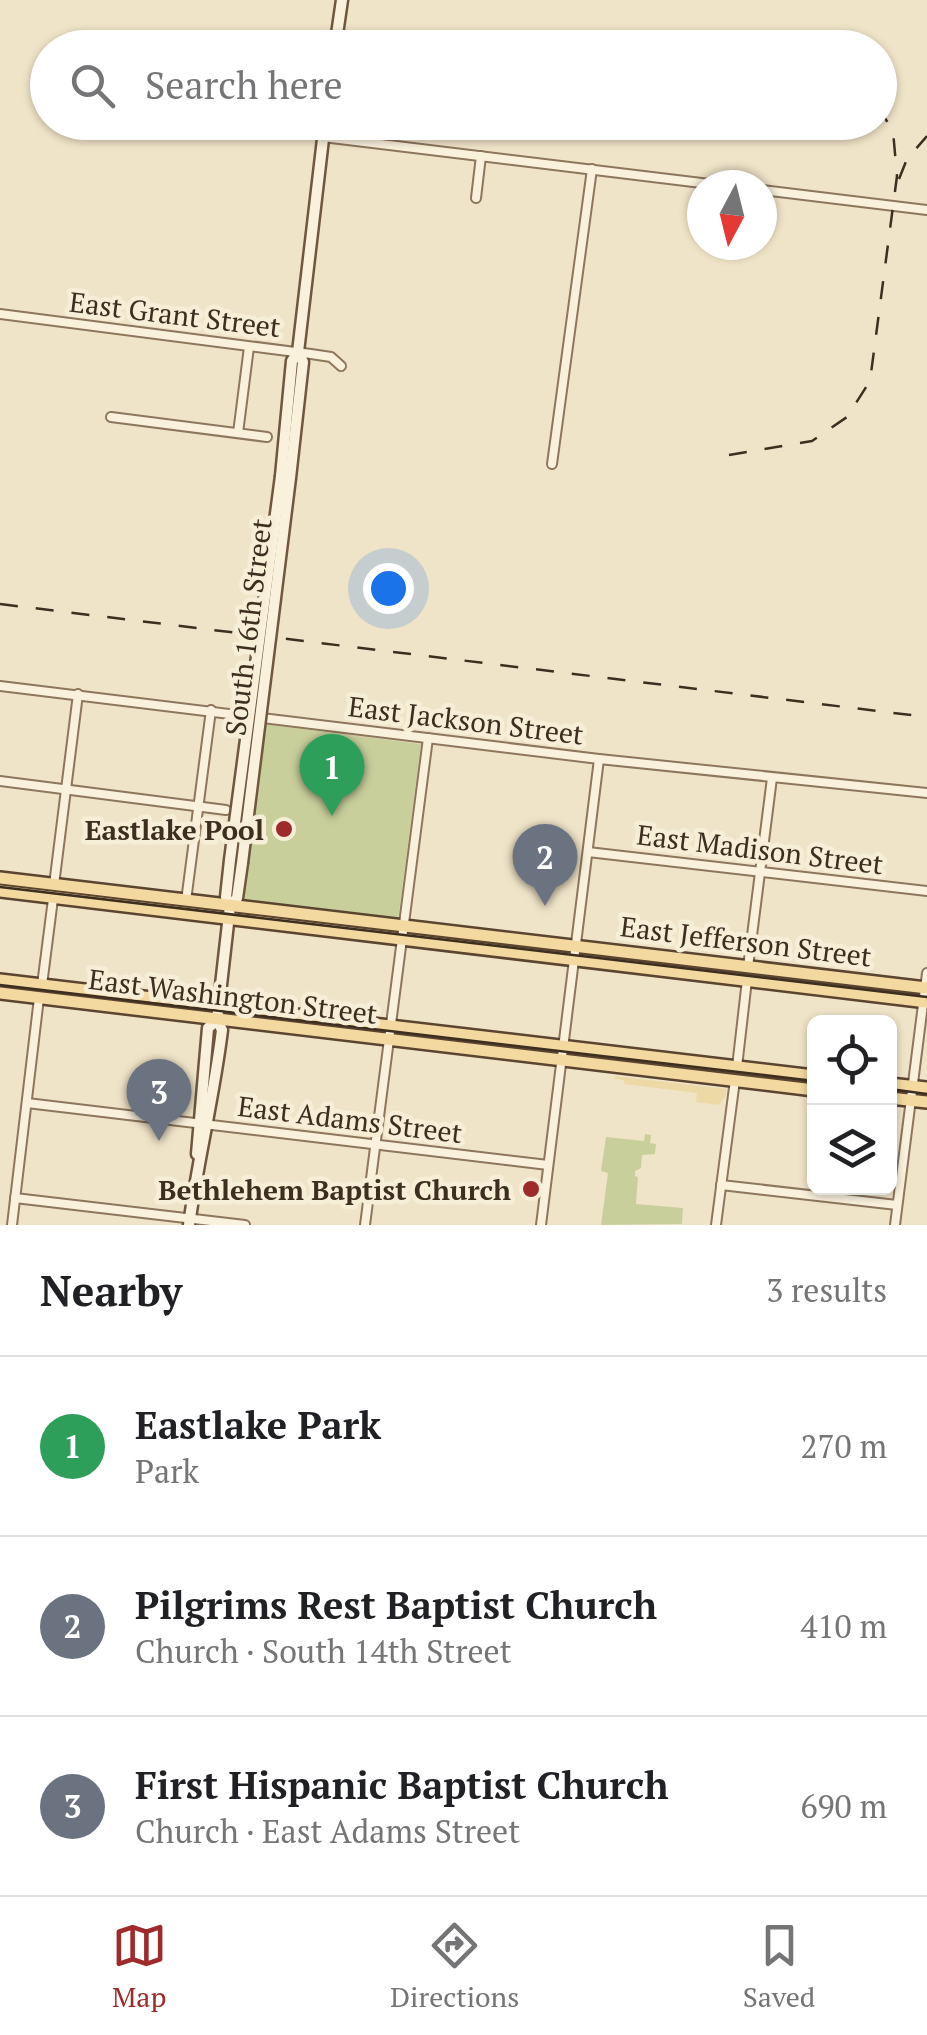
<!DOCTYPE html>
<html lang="en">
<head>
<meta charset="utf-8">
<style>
  body { margin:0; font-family:"PT Serif",serif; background:#f6f6f6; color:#202124 }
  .controls { position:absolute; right:30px; bottom:30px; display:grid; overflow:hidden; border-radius:15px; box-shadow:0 2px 8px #0004 }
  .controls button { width:90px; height:90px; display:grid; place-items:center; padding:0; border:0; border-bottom:2px solid #e0e0e0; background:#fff; color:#202124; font:50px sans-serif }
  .compass { position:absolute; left:687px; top:170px; width:90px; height:90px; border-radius:50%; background:#fff; box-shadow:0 2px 8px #0004; rotate:187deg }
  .you { position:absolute; left:388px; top:588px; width:35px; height:35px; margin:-25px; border:8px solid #fff; border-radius:50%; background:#1a73e8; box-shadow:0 0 0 15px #1a73e833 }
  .badge { display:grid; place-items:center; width:65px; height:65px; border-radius:50%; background:#9e2a2b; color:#fff; font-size:32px; font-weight:700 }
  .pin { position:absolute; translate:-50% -82px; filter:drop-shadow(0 2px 5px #0008) }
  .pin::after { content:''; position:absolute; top:52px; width:35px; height:30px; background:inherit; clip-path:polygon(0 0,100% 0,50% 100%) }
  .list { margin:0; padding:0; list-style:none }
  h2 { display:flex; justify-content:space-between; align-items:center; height:130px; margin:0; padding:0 40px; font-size:42px }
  h2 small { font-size:32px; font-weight:400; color:#757577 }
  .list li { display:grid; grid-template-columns:65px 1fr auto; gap:30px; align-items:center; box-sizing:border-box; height:180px; padding:0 40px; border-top:2px solid #e0e0e0 }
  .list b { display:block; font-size:38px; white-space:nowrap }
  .list p { margin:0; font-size:32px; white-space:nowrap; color:#757577 }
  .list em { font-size:32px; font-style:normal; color:#757577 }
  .icon { flex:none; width:55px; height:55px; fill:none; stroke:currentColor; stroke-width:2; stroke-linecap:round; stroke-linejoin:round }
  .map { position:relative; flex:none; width:927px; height:1225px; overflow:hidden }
  .search { position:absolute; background:#fff; box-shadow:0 2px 8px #0004; left:30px; right:30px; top:30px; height:110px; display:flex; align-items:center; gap:25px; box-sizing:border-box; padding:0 35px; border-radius:55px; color:#757577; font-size:38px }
  .sheet { height:670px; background:#fff }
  nav { display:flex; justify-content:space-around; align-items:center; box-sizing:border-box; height:140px; border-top:2px solid #e0e0e0; background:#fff; font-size:28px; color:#757577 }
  nav a { display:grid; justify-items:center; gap:5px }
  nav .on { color:#9e2a2b }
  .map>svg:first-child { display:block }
  .green { fill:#c9cf9b }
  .sand { fill:#ecd9a5 }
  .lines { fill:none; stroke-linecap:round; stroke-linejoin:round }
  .minor-casing { stroke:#8d765c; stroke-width:12 }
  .secondary-casing { stroke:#6f573f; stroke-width:15 }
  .primary-casing { stroke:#5b4430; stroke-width:16 }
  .minor { stroke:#faf1dc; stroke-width:8 }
  .secondary { stroke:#faf1dc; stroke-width:10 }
  .primary { stroke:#f3d9a0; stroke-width:11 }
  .tram { stroke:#3d2e20; stroke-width:2.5 }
  .rail { stroke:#3d2e20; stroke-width:2.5; stroke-dasharray:18 18; stroke-linecap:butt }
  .secondary-bridge-casing { stroke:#6f573f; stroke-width:15; stroke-linecap:butt }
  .secondary-bridge { stroke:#faf1dc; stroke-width:10 }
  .poi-dot { fill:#9e2a2b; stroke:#f7eed8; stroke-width:4 }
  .labels { text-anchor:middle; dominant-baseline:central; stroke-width:9; stroke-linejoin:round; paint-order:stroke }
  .street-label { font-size:28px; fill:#3d2e20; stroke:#f7eed8 }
  .poi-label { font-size:28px; font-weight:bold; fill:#3d2e20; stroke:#f7eed8; text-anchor:end }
</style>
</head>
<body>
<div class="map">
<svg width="927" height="1225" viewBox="0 0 927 1225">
  <rect width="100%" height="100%" fill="#f0e4c8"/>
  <!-- green -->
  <g class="green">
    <polygon points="264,724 421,744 398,921 245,904 242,901"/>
    <polygon points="645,1134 651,1135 650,1143 656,1144 655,1154 642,1155 641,1168 635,1171 635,1176 638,1177 636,1204 683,1208 682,1224 601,1225 608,1173 601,1171 606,1137 644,1141"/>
  </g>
  <!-- sand -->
  <polygon class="sand" points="615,1076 726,1089 726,1095 719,1105 696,1102 697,1093 624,1084 624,1080 614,1079"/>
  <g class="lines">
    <defs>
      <g id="minor">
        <polyline points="323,137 718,185"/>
        <polyline points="762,190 927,210"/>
        <polyline points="476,198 481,156"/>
        <polyline points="0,314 311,354 331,357 341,366"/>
        <polyline points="111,417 267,437"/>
        <polyline points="238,433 249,347"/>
        <polyline points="552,464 592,169"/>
        <polyline points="0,686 599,759 927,793"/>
        <polyline points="0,781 226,810"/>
        <polyline points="588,852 927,891"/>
        <polyline points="54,885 78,694"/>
        <polyline points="186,901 211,710"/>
        <polyline points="748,967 772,778"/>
        <polyline points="42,985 53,899"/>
        <polyline points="737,1067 747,980"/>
        <polyline points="27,1103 548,1165"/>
        <polyline points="721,1185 897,1205"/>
        <polyline points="15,1198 245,1225"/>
        <polyline points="12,1225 39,998"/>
        <polyline points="365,1225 428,738"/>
        <polyline points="541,1225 599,759"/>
        <polyline points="716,1225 735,1080"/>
        <polyline points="895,1225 927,973"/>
      </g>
      <g id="secondary">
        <polyline points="335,48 342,0"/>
        <polyline points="281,476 292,361 298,352 325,122"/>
        <polyline points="290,478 303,362 298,352"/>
        <polyline points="230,906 237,898 242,863"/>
        <polyline points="197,1154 208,1028 217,1020"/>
        <path d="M189 1225C198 1159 214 1096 222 1030L217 1020 230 906 226 897 230 860"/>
      </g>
      <g id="primary">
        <polyline points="0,878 927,988"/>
        <polyline points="0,891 927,1002"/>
        <polyline points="0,980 814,1076"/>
        <polyline points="0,993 814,1090"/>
        <polyline points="890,1084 927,1088"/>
        <polyline points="890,1098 927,1102"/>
      </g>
    </defs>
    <!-- minor casing -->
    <use href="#minor" class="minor-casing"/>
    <!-- secondary casing -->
    <use href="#secondary" class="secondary-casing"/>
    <!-- primary casing -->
    <use href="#primary" class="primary-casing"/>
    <!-- minor -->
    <use href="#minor" class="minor"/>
    <!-- secondary -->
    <use href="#secondary" class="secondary"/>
    <!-- primary -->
    <use href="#primary" class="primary"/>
    <!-- tram -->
    <g class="tram">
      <polyline points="0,887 927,997"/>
      <polyline points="0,985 814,1081"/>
      <polyline points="890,1089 927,1094"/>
    </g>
    <!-- rail -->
    <g class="rail">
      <polyline points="899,179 907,159 927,136"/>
      <polyline points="729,455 812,441 847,417 870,381 897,176 893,131 880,110"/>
      <polyline points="0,604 927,717"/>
    </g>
    <defs>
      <g id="secondary-bridge">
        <polyline points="230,860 281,476"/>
        <polyline points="242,863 290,478"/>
      </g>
    </defs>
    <!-- secondary-bridge casing -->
    <use href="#secondary-bridge" class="secondary-bridge-casing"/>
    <!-- secondary-bridge -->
    <use href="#secondary-bridge" class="secondary-bridge"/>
  </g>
  <!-- markers -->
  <g class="poi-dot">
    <circle cx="284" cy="829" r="10"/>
    <circle cx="531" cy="1189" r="10"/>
  </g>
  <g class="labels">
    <!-- street labels -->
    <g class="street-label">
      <text transform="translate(175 314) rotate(7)">East Grant Street</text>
      <text transform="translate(248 627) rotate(-83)">South 16th Street</text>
      <text transform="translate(466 720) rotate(7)">East Jackson Street</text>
      <text transform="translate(760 849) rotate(7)">East Madison Street</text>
      <text transform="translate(746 941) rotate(7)">East Jefferson Street</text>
      <text transform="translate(233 996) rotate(7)">East Washington Street</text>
      <text transform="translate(350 1119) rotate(7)">East Adams Street</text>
    </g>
    <!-- poi labels -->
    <g class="poi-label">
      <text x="264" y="829">Eastlake Pool</text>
      <text x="511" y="1189">Bethlehem Baptist Church</text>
    </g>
  </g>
</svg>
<div class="controls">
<button><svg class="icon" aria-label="locate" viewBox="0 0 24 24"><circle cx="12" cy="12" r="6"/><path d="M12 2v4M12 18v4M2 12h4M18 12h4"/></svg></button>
<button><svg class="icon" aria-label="layers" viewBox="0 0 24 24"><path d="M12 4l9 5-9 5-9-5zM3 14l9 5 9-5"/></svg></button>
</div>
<svg class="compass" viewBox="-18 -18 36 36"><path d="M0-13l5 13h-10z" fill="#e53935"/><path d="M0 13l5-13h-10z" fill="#757577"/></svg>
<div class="you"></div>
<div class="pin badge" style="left:332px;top:816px;background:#2e9e5b">1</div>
<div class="pin badge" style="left:545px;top:906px;background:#6b7280">2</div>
<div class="pin badge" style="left:159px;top:1141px;background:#6b7280">3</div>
<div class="search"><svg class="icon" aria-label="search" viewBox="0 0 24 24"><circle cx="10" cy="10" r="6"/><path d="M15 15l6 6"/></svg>Search here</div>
</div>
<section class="sheet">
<h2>Nearby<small>3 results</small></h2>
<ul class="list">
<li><span class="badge" style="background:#2e9e5b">1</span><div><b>Eastlake Park</b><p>Park</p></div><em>270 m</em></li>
<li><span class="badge" style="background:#6b7280">2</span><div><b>Pilgrims Rest Baptist Church</b><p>Church · South 14th Street</p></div><em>410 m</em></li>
<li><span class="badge" style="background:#6b7280">3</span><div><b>First Hispanic Baptist Church</b><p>Church · East Adams Street</p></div><em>690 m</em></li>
</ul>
</section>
<nav>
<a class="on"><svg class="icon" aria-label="map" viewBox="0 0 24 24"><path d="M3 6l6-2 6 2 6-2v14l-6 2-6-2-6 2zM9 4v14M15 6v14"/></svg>Map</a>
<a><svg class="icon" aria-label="directions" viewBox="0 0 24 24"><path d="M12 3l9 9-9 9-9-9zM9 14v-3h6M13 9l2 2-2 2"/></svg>Directions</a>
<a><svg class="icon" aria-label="saved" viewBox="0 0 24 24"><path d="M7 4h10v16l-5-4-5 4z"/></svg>Saved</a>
</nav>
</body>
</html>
